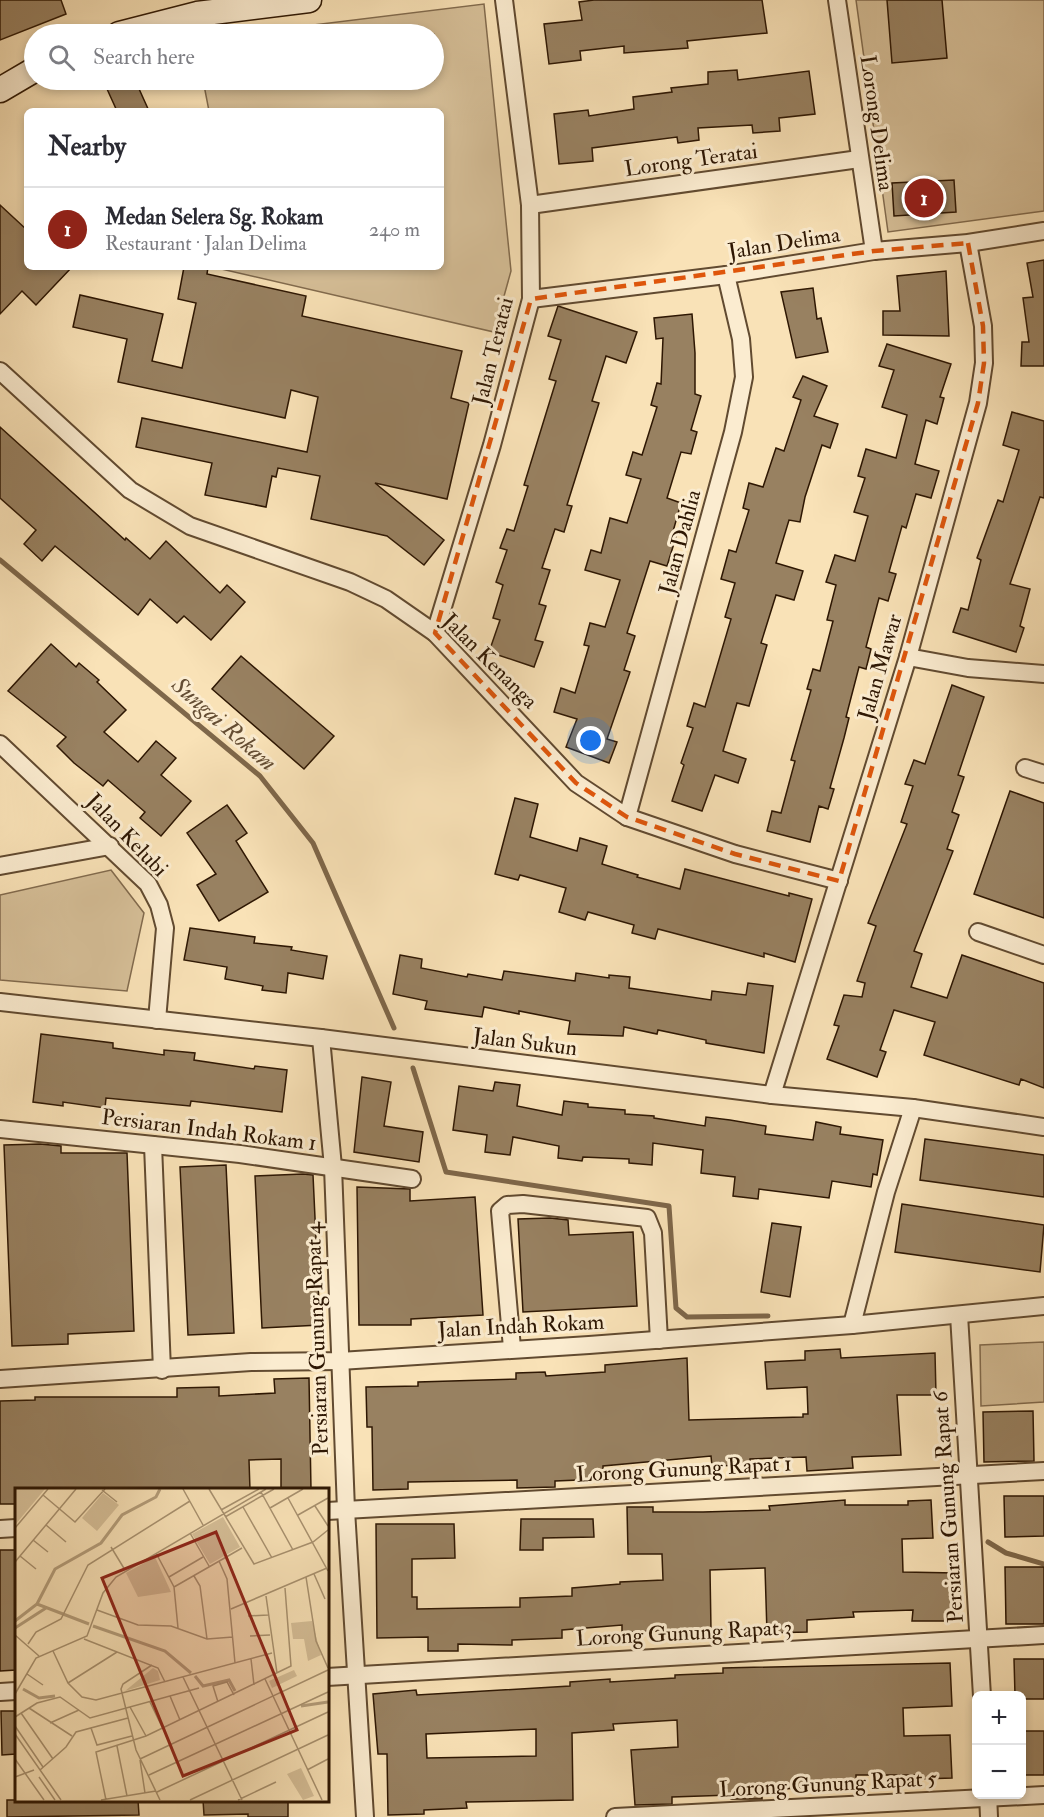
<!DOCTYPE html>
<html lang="en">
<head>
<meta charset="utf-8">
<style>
  body { margin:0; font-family:"IM FELL Double Pica",serif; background:#f7f7f7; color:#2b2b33 }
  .controls { position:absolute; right:18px; bottom:18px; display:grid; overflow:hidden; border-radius:9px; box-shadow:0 3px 9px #0003 }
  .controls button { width:54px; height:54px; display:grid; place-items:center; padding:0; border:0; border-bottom:2px solid #e1e1e2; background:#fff; color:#2b2b33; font:30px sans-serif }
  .you { position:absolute; left:591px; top:741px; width:21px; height:21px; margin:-15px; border:4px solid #fff; border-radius:50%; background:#1a73e8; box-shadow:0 0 0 9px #1a73e833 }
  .badge { display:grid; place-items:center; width:39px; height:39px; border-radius:50%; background:#8f2418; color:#fff; font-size:20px; font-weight:700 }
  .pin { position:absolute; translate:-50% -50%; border:3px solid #fff; box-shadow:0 2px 6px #0006 }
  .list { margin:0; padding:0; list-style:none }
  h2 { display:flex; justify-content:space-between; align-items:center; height:78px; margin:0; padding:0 24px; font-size:26px }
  h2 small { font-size:20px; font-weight:400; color:#7c7c81 }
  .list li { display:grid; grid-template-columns:39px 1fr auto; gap:18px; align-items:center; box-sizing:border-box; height:84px; padding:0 24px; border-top:2px solid #e1e1e2 }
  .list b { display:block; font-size:22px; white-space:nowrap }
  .list p { margin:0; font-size:20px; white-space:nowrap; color:#7c7c81 }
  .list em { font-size:20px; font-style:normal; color:#7c7c81 }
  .icon { flex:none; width:33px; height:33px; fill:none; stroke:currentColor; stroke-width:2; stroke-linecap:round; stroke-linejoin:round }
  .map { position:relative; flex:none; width:1044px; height:1817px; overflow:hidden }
  .search { position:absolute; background:#fff; box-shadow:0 3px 9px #0003; left:24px; top:24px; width:420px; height:66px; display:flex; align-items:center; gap:15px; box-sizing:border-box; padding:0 21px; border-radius:33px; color:#7c7c81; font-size:22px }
  .panel { position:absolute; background:#fff; box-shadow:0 3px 9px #0003; left:24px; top:108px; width:420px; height:162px; border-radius:9px }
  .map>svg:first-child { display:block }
  .green { fill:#d6bf98; stroke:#826b4e; stroke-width:1.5 }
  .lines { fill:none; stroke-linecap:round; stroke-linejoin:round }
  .stream { stroke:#7e674a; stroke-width:5 }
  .building { fill:#988161; stroke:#2e1703; stroke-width:1.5; fill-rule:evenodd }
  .minor-casing { stroke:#614a30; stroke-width:20 }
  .secondary-casing { stroke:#2e1703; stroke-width:27 }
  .minor { stroke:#fbecd0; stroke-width:16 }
  .secondary { stroke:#fbecd0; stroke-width:24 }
  .marked { fill:none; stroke:#df560c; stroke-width:4.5; stroke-dasharray:12 8; stroke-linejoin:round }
  .labels { text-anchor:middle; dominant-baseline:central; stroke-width:6; stroke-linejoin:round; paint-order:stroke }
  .street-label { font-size:22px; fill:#2e1703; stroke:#fbecd0 }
  .water-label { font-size:24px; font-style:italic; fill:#644d33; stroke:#fbecd0 }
  .inset-river { fill:none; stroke:#b49d7a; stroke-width:3 }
  .inset-road { fill:none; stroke:#a8916f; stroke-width:1.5 }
  .view { fill:#8f2418; fill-opacity:0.15; stroke:#8f2418; stroke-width:3 }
  .inset-edge { fill:none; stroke:#2e1703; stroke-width:3 }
</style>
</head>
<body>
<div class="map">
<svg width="1044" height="1817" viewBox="0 0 1044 1817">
  <rect width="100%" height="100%" fill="#f9e2b7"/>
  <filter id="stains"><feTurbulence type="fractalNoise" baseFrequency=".00333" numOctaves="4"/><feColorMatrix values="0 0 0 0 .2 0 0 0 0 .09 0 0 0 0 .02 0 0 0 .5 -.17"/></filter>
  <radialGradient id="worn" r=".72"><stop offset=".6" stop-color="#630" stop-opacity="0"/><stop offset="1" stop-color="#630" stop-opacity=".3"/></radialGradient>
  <!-- green -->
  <g class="green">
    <polygon points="856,0 1044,0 1044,211 888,232"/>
    <polygon points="484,4 511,271 494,332 217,268 441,267 441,111 209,111 203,80 434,80 434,34 240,34"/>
    <polygon points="111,870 144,913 127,991 0,980 0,895"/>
    <polygon points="1044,1342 1044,1402 981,1406 980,1345"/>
  </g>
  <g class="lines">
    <!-- stream -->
    <g class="stream">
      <polyline points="0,560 260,776 313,843 394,1028"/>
      <polyline points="413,1068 446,1172 669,1206 676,1308 687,1317 768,1316"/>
      <polyline points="988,1542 1006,1553 1044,1564"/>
    </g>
  </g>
  <!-- building -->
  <g class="building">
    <polygon points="0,0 61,0 66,14 0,40"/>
    <polygon points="594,0 762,0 767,33 687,41 688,48 624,53 624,46 580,51 581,60 549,64 544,24 582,20 579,2"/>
    <polygon points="887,0 942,0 947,58 892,63"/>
    <polygon points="737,70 738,80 809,71 815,114 779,118 780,131 753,133 752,125 698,128 699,140 678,143 677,137 592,148 593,161 559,164 554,114 588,110 589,116 634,109 633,97 672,92 671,88 708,84 708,72"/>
    <polygon points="128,80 135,80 149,111 117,111 107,89"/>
    <polygon points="954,180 956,212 894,216 892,183"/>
    <polygon points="0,205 27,230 27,267 72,267 36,305 22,291 0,314"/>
    <polygon points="1044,260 1044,366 1021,366 1022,342 1029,342 1023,298 1033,297 1027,263"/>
    <polygon points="184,267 208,267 207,274 306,296 302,316 462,351 451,398 469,403 447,499 375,483 444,540 424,565 387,536 311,519 320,476 278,468 276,477 272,476 266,507 205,495 212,463 136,447 142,418 307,452 318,397 291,390 285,418 118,382 127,339 73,327 80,295 163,314 152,361 182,368 196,303 178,299"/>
    <polygon points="946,271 949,336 883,335 883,311 900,311 897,276"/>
    <polygon points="813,288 817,319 821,318 828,352 796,358 781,292"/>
    <polygon points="558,306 637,332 626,363 606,356 592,401 599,403 567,505 572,506 564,532 555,529 542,568 550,570 539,604 546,606 535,640 543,642 534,667 489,652 500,620 493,618 503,585 496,582 507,550 500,548 507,529 514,531 528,486 524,485 556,381 549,379 561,340 548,336"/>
    <polygon points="692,314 695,353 695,394 701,396 691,430 697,432 691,454 681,452 667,498 681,503 672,535 676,537 667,566 650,561 627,633 635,636 624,670 630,672 607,739 617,742 609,763 566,747 577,719 554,712 561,688 575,693 589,646 584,645 590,623 605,627 620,580 585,570 591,550 601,553 610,518 627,523 641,479 626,475 633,452 642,455 657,407 651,405 657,383 661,384 663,338 656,339 654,318"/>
    <polygon points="887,344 951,364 940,397 944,398 937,424 926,420 915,464 939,471 931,498 916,494 906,528 902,526 889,572 896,574 888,601 879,598 866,647 871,649 866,669 859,667 846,717 849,718 844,738 830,788 834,789 828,809 819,806 810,842 767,831 772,811 781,813 795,761 791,760 811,690 807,689 813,669 820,671 833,621 827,620 836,585 826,582 835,555 855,561 868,516 854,512 865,478 858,476 866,449 896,458 907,415 882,407 894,370 879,366"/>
    <polygon points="803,376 827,386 814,416 838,424 830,448 822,445 805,497 800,522 789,520 776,563 803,571 794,600 776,595 761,643 767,645 749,706 737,703 723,751 746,759 738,783 715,775 702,811 672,801 684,765 681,763 693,728 687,726 694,703 705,707 731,619 725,617 735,583 721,579 729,550 736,552 749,510 743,508 749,483 763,487 776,448 784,451 801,400 793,397"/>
    <polygon points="1012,412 1044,421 1044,498 1040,497 1010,584 1030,589 1020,626 1024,628 1016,652 953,632 961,608 968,610 981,560 977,558 998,500 1003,502 1019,450 1003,445"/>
    <polygon points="0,427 125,540 126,538 150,559 166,541 220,593 227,585 245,602 211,640 184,616 177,623 150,599 138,615 55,546 42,561 24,544 36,530 0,498"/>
    <polygon points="51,644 76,667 79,663 99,680 97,682 126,710 104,732 138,762 156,741 176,758 161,775 191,801 161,836 140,818 145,812 108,780 103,786 74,763 57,746 66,737 8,691"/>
    <polygon points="241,656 334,736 304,769 212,689"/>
    <polygon points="952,685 984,697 958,775 964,777 952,812 959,815 947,849 953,851 914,951 922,954 911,987 947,998 962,955 1044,983 1044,1088 1021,1079 1019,1085 924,1055 935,1022 894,1010 880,1050 886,1052 877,1077 827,1059 839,1026 834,1025 844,995 862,997 865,983 857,981 876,926 868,923 907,824 901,822 913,786 905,784 914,760 925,764"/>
    <polygon points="1010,791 1044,803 1044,918 974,894"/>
    <polygon points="515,798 538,804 530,837 577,851 580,838 607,846 602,864 638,875 637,877 680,889 685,869 789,896 789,893 812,899 795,962 764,953 764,957 658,929 655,939 632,933 634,925 588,912 585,920 559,912 566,888 520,875 518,880 495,874"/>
    <polygon points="227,805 247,833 236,841 268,892 219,921 197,885 216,874 187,833"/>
    <polygon points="190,928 255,937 254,943 292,947 291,950 327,956 323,979 288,973 286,993 262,990 263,986 225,979 227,967 184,960"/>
    <polygon points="400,955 422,959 421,968 467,977 468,974 502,980 504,971 575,981 576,973 609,978 609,975 630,977 629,988 711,1000 712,991 746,995 748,983 773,986 764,1053 706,1043 706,1040 658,1030 657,1034 624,1027 623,1036 568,1034 570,1021 519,1011 519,1014 484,1007 482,1017 425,1009 427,1001 393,994"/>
    <polygon points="41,1034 113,1043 113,1048 164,1055 164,1050 195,1053 194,1060 254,1069 255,1066 287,1070 282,1112 191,1101 190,1106 106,1098 105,1108 63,1102 63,1106 33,1102"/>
    <polygon points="362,1077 391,1082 384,1126 423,1132 419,1162 354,1152"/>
    <polygon points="495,1082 520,1085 517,1106 562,1115 564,1101 588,1104 588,1107 625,1110 625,1114 654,1116 654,1118 705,1126 706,1117 730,1120 766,1126 765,1134 813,1140 816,1122 841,1127 840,1134 883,1140 877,1175 873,1174 871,1187 832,1181 829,1198 759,1189 758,1199 733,1196 735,1177 701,1173 703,1150 653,1143 652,1165 629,1163 629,1159 583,1157 582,1161 558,1158 559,1146 513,1137 510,1155 485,1152 487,1135 453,1130 459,1086 493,1091"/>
    <polygon points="925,1139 1044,1155 1044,1197 920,1180"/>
    <polygon points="40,1144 61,1146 61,1153 127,1153 134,1331 68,1334 68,1344 12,1346 4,1145"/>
    <polygon points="226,1165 234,1333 188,1335 180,1167"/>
    <polygon points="303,1174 313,1175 320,1325 262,1328 255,1176"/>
    <polygon points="357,1187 410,1189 410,1201 475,1197 483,1315 411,1319 411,1325 359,1325"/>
    <polygon points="902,1204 1044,1225 1040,1272 895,1252"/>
    <polygon points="550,1218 568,1220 569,1235 633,1232 637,1306 523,1312 518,1219"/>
    <polygon points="772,1223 801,1227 790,1297 761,1292"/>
    <polygon points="840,1349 841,1358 935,1353 936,1395 897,1395 901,1455 852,1457 853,1468 807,1471 806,1457 750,1459 750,1465 712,1466 711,1456 603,1466 603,1479 555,1481 555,1487 517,1488 517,1480 408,1482 408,1489 373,1490 372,1427 367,1427 366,1387 418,1386 418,1382 516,1379 516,1373 545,1372 546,1376 605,1372 605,1365 687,1358 689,1420 803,1417 803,1414 808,1414 807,1387 767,1389 765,1362 805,1360 805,1351"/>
    <polygon points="309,1378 311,1490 281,1490 281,1459 249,1460 250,1490 16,1490 16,1504 0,1504 0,1401 35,1400 35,1397 177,1397 177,1388 219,1387 219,1396 275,1393 274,1379"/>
    <polygon points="1033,1411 1034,1461 984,1462 983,1412"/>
    <polygon points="1004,1496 1044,1496 1044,1536 1005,1537"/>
    <polygon points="845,1500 845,1505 908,1505 908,1501 931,1500 933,1538 902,1539 903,1572 956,1573 955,1621 912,1621 913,1610 853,1612 854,1617 807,1620 807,1632 767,1633 765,1568 710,1570 711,1630 622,1632 622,1625 562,1630 562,1638 512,1640 512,1645 458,1644 458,1651 428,1651 428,1637 377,1638 376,1524 454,1524 455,1558 412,1559 412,1597 417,1597 417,1609 520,1607 520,1598 572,1596 572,1588 620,1584 620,1582 663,1580 662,1554 628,1554 627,1507 653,1507 653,1512 703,1512 770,1510 769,1506"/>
    <polygon points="521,1519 593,1519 594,1537 543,1538 543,1550 520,1550"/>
    <polygon points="0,1550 16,1550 16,1670 0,1671"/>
    <polygon points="1005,1567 1044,1567 1044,1624 1006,1624"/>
    <polygon points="1014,1659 1044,1659 1044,1699 1022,1699 1022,1695 1015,1695"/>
    <path d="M950 1663 952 1706 903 1708 904 1736 950 1735 952 1778 922 1779V1775H856V1780L807 1782V1787L762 1791V1799H731V1795L672 1797V1804L635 1805 631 1750 678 1747 677 1720 613 1724 614 1730 572 1733 573 1800 466 1802 467 1808 424 1810V1814L388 1815 387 1754H378L373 1694 416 1690 417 1695 570 1686V1682L610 1679V1682L675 1678V1675L723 1673V1668ZM536 1729V1756L427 1758 426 1734Z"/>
    <polygon points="1,1711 16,1711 16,1754 2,1755"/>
    <rect x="1022" y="1731" width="22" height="44"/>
    <polygon points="7,1800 138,1800 139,1815 7,1817"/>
    <polygon points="203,1800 288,1800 288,1817 248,1817 248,1814 204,1815"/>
  </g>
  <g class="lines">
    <defs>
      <g id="minor">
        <polyline points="837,0 874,251"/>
        <polyline points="530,205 859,159"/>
        <polyline points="531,299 726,275 874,251 968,243 1044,231"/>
        <polyline points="0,371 130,490 190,526 350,582 386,599 435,633 576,783 627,817 735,854 839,881"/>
        <polyline points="435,633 492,445 531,299 530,205 504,0"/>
        <polyline points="908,657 968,668 1044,674"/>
        <polyline points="0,744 148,884 159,905 165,928 157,1020"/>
        <polyline points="1025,768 1044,774"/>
        <polyline points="627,817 733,432 744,377 741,339 726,275"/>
        <polyline points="0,866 110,846"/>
        <polyline points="978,932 1044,955"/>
        <polyline points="0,1002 321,1038 772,1095 913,1108 1044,1127"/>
        <polyline points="321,1038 333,1167 346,1510 365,1817"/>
        <polyline points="772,1095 908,657 978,403 984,363 983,326 968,243"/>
        <polyline points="0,1129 240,1154 412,1179"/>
        <polyline points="153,1145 162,1370"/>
        <polyline points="959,1315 982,1696"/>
        <polyline points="852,1325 886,1192 913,1108"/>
        <polyline points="512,1348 500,1211 507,1205 523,1204 647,1218 653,1233 659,1340"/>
        <polyline points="0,1379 251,1362 340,1361 589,1345 852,1325 1044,1306"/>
        <polyline points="327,1511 1044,1471"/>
        <polyline points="0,1529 16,1528"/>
        <polyline points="327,1677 1044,1635"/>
        <polyline points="0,1692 16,1691"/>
        <polyline points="988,1794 989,1817"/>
        <polyline points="615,1817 1044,1795"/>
      </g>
      <g id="secondary">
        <polyline points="119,34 197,14 309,0"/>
        <polyline points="0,90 34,70"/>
      </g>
    </defs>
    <!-- minor casing -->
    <use href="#minor" class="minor-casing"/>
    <!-- secondary casing -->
    <use href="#secondary" class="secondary-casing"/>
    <!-- minor -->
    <use href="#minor" class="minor"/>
    <!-- secondary -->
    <use href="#secondary" class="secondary"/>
  </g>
  <!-- marked area -->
  <path class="marked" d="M968 243 983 326 984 363 978 403 839 881 735 854 627 817 576 783 435 633 531 299 874 251Z"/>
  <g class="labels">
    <!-- street labels -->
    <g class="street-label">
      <text transform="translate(877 123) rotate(82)">Lorong Delima</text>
      <text transform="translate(691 160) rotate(-8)">Lorong Teratai</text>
      <text transform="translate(784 243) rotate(-9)">Jalan Delima</text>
      <text transform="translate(493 351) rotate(-76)">Jalan Teratai</text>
      <text transform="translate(680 542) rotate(-75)">Jalan Dahlia</text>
      <text transform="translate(490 661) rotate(45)">Jalan Kenanga</text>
      <text transform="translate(880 667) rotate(-74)">Jalan Mawar</text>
      <text transform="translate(127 835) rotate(46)">Jalan Kelubi</text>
      <text transform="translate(525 1042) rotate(7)">Jalan Sukun</text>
      <text transform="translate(209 1130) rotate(7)">Persiaran Indah Rokam 1</text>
      <text transform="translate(521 1326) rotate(-3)">Jalan Indah Rokam</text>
      <text transform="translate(317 1339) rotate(-92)">Persiaran Gunung Rapat 4</text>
      <text transform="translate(684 1469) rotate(-3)">Lorong Gunung Rapat 1</text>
      <text transform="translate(948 1507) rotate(-94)">Persiaran Gunung Rapat 6</text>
      <text transform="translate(684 1633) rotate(-3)">Lorong Gunung Rapat 3</text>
      <text transform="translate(828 1784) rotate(-3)">Lorong Gunung Rapat 5</text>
    </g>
    <!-- water labels -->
    <g class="water-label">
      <text transform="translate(224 724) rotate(41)">Sungai Rokam</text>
    </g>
  </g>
  <!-- overview -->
  <g transform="translate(15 1488)">
    <rect width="314" height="314" fill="#f9e2b7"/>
    <path d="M0 1H30L0 37ZM88 5 104 17 82 43 67 30ZM208 29 225 59 195 76 177 46ZM140 69 156 104 123 109 111 85ZM297 133 306 167 293 173 289 151H278L276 135ZM138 180 143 183 145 192 110 203ZM279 182 282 188 257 200 254 193ZM286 280 299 308 288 312 272 286Z" fill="#d6bf98"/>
    <path class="inset-river" d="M22 116 74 136M0 133 22 116 40 81 86 55 107 27 141 9 145 1M78 138 150 163 176 185M0 140 31 120M180 188 188 198 214 192 220 203M8 201 24 210 40 208M286 218 313 214"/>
    <path class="inset-road" d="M168 1 188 37M194 1 239 76 298 54 313 42M87 2 102 14M246 4 278 62M28 7 60 34 90 1M273 10 313 83M300 18 313 38M228 19 257 70M255 20 288 1M206 22 244 1M283 27 313 10M210 29 259 1M31 37 51 54M0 40 33 1M175 45 194 78M18 52 33 64M96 59 110 82M141 65 159 99 163 140M5 68 21 81M204 73 212 91 220 175M0 74 61 1M299 86 310 111M179 88 185 98 192 151M154 89 188 69M291 89 301 153 313 180M159 99 227 60M251 108 262 185M216 121 312 80M82 122 123 137 156 138 192 151 218 149M233 128 253 127M0 147 24 168M235 148 255 147M69 151 143 180 150 194M13 156 21 144 46 131 73 77 175 13M38 163 53 195 67 209 81 212 257 165M236 171 239 197M137 177 108 196 106 201 121 262 145 312M12 186 28 197M168 189 227 312M250 191 307 312M53 195 102 164M0 206 21 170 72 148 88 105 101 89 251 1M155 208 165 232M135 214 148 241M203 214 198 198 212 194 219 207M115 219 131 248M14 220 57 248M6 225 38 271M0 229 22 215 45 209 75 230 184 200M35 235 64 222M0 238 28 279M76 240 82 257 117 248M0 246 46 312M102 258 112 308M0 271 29 312M125 271 313 182M125 272 130 305M25 282 51 259 61 244 113 230M292 282 313 271M134 287 313 204M0 289 19 282M24 289 40 312M142 304 313 224M86 312 141 303M91 312 81 264 131 248 276 178 270 100M175 312 313 247M223 312 261 294"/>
    <path class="view" d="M201 44 282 242 168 288 87 90Z"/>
    <rect width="314" height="314" class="inset-edge"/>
  </g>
  <rect width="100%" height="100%" filter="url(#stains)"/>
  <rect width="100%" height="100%" fill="url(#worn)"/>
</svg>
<div class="controls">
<button>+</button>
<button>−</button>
</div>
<div class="you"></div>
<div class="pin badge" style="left:924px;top:198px">1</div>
<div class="search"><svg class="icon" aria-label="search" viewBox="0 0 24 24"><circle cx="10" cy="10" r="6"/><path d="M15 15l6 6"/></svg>Search here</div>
<section class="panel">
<h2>Nearby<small></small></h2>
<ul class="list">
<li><span class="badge">1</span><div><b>Medan Selera Sg. Rokam</b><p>Restaurant · Jalan Delima</p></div><em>240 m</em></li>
</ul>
</section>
</div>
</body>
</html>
